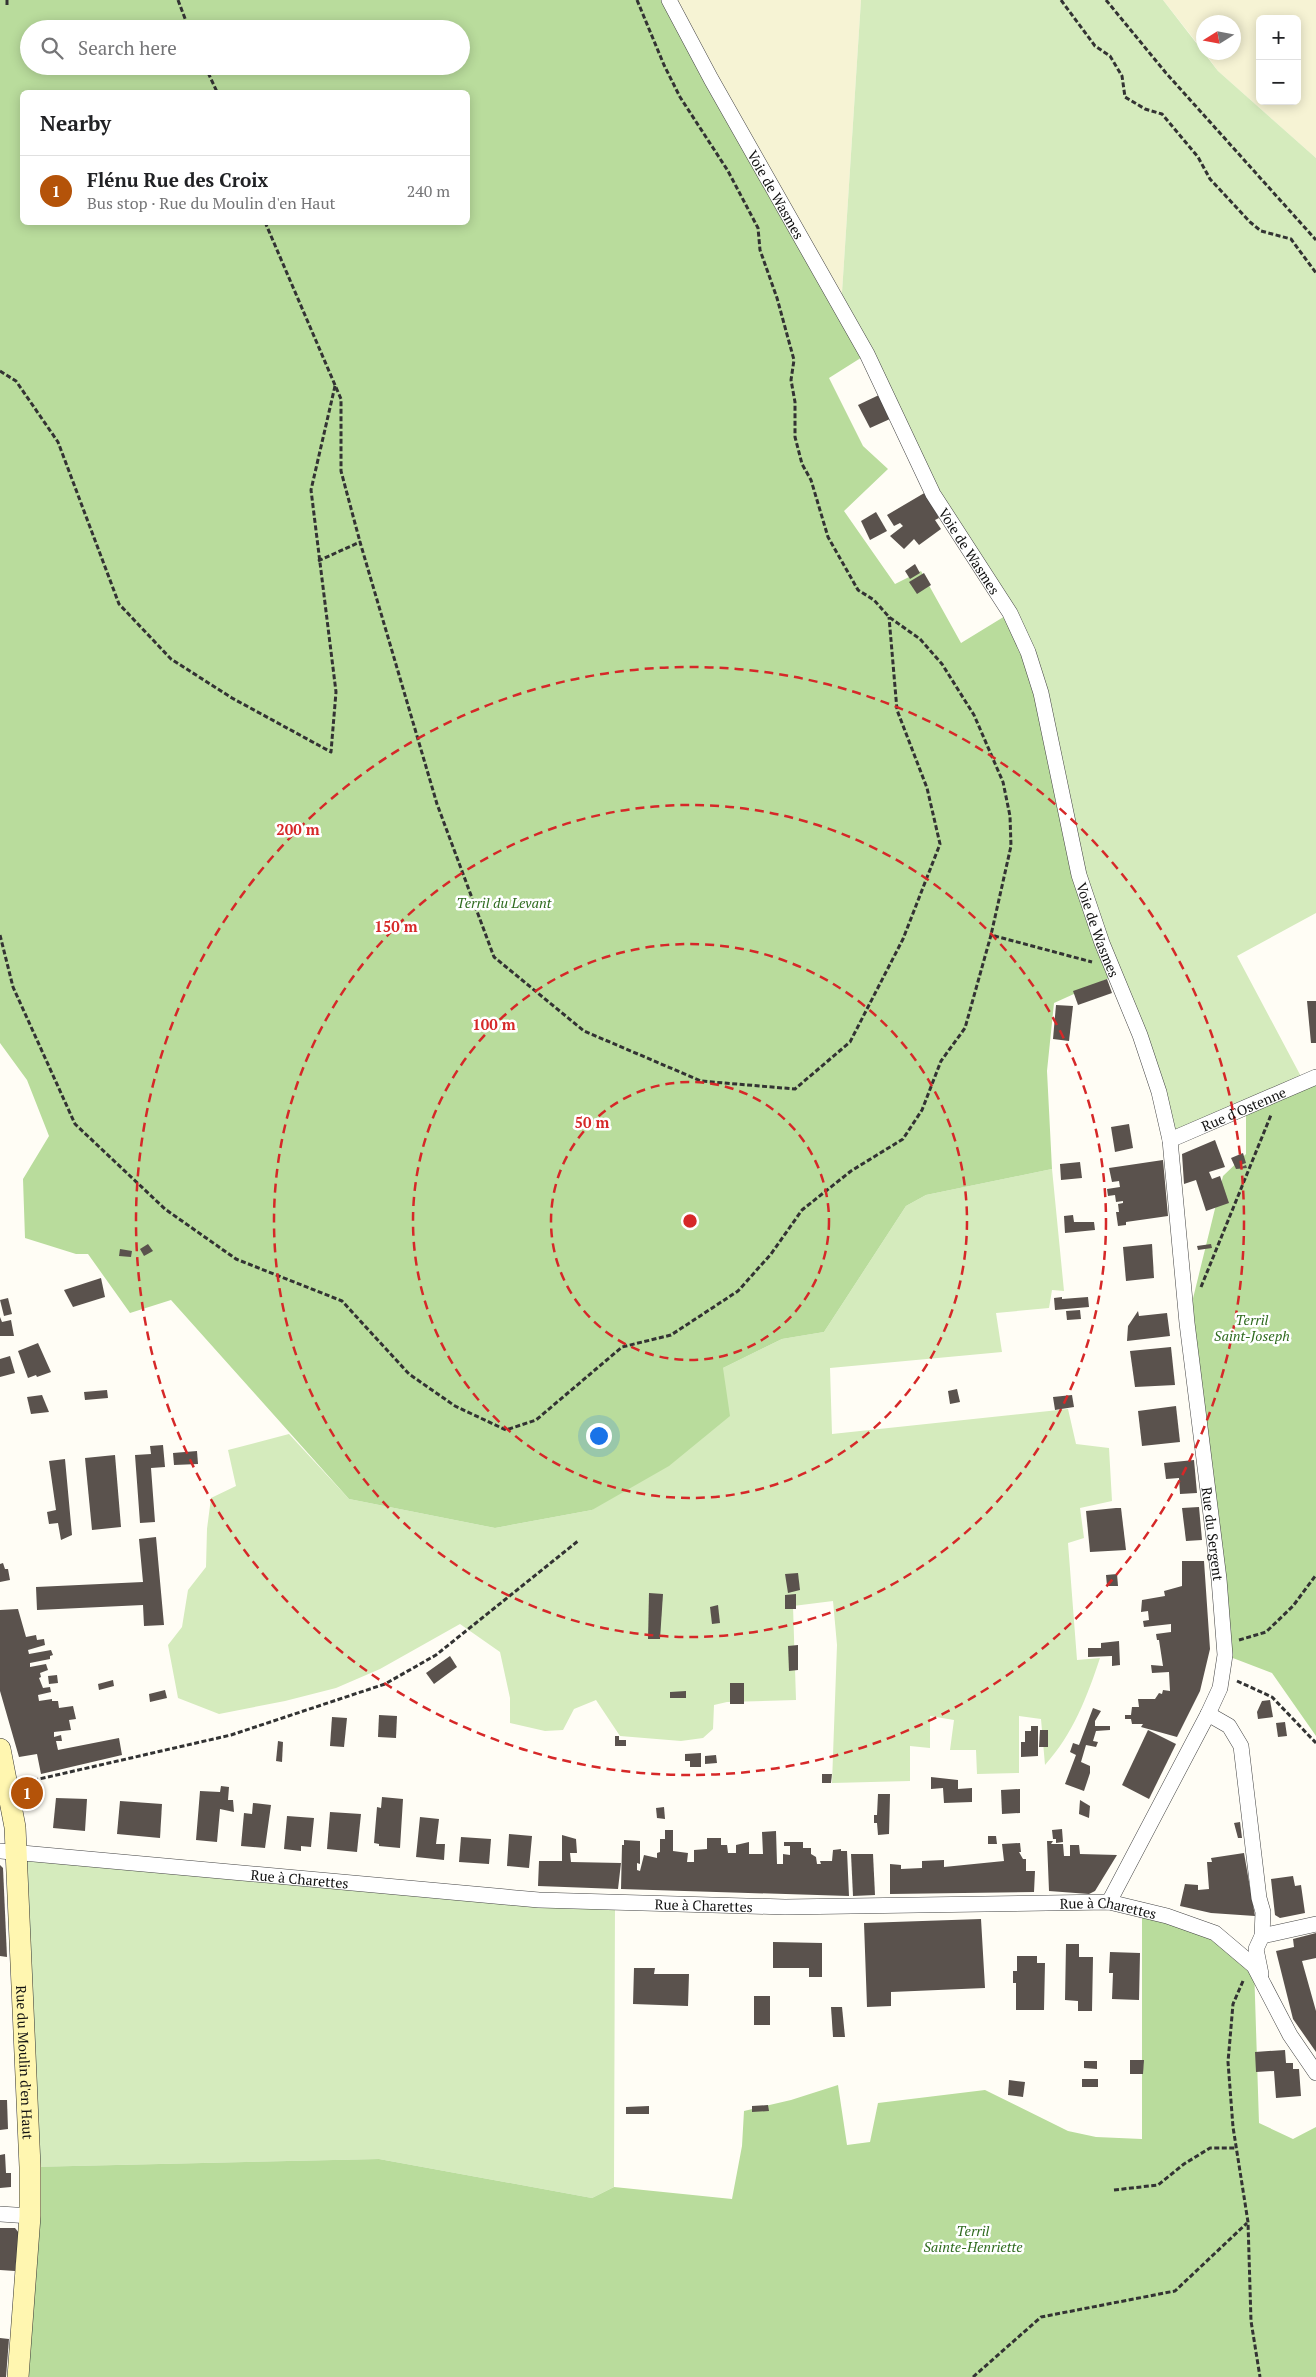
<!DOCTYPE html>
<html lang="en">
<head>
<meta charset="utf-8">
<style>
  body { margin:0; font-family:"PT Serif",serif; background:#f6f6f6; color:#202124 }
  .controls { position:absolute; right:15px; top:15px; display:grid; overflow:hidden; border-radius:8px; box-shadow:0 2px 12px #0003 }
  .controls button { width:45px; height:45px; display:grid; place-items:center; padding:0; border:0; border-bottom:1px solid #e0e0e0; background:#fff; color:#202124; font:25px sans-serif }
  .compass { position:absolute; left:1196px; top:15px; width:45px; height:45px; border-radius:50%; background:#fff; box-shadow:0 2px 12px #0003; rotate:259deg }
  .you { position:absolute; left:598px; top:1435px; width:18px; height:18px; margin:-12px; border:4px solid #fff; border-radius:50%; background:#1a73e8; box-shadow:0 0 0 8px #1a73e833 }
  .badge { display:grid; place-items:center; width:32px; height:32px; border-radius:50%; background:#b45309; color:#fff; font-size:16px; font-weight:700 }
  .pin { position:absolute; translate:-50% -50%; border:2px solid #fff; box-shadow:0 1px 5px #0006 }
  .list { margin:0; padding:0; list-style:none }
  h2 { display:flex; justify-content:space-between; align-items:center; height:65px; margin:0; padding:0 20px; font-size:21px }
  h2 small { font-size:16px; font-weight:400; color:#757577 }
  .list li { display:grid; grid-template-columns:32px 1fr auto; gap:15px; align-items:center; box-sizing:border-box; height:70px; padding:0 20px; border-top:1px solid #e0e0e0 }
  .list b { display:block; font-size:19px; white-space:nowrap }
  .list p { margin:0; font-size:16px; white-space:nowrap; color:#757577 }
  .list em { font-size:16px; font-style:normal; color:#757577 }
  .icon { flex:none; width:28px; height:28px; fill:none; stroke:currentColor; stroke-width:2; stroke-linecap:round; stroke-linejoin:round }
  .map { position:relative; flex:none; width:1316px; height:2377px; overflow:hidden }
  .search { position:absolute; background:#fff; box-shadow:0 2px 12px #0003; left:20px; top:20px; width:450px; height:55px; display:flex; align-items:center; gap:12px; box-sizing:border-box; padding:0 18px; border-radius:28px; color:#757577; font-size:19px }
  .panel { position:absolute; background:#fff; box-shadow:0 2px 12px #0003; left:20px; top:90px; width:450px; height:135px; border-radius:8px }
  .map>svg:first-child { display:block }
  .farmland { fill:#f6f3d4; fill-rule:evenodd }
  .green { fill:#d5ebbd }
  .forest { fill:#b9dc9c; fill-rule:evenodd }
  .building { fill:#5a524d }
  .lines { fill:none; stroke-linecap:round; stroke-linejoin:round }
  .street-casing { stroke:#444; stroke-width:16 }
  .secondary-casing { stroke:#333; stroke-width:22 }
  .path { stroke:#333; stroke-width:3; stroke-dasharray:5 2.5; stroke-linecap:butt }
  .street { stroke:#fff; stroke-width:15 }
  .secondary { stroke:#fff6b0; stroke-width:21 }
  .ring { fill:none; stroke:#d62828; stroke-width:2.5; stroke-dasharray:9 6 }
  .labels { text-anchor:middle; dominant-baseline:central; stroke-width:5; stroke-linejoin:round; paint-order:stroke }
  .street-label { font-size:14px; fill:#111; stroke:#fff }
  .park-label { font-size:14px; font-style:italic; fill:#2f6b1f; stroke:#fff }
  .centre { fill:#d62828; stroke:#fff; stroke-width:2.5 }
  .ring-label { font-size:15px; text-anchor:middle; font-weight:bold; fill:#d62828; stroke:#fff; stroke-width:5; stroke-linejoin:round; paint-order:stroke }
</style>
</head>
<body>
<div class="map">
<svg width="1316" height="2377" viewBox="0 0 1316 2377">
  <rect width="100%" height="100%" fill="#fffdf5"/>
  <!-- farmland -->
  <g class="farmland">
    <polygon points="661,0 861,0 841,308 711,79"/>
    <path d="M1163 0H1316V158L1218 71 1204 52H1234V22H1204V52ZM1260 19H1297V101H1260Z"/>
  </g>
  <!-- green -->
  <g class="green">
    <polygon points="861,0 1163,0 1218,71 1316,158 1316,913 1237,956 1305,1084 1170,1140 1102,943 1028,652 933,494 841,308"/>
    <path d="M1052 1169 1064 1291 1052 1290 1049 1308 996 1313 1002 1352 830 1368 832 1434 1068 1409 1076 1444 1109 1448 1112 1501 1080 1508 1084 1538 1068 1543 1077 1660 1100 1658C1087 1697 1073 1734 1045 1765L1041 1719 1019 1716V1773L977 1774 976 1750H950L954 1720 930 1716V1748L910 1746V1781L832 1783 837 1645 833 1601 793 1606 796 1700 727 1702 714 1705 713 1729 703 1738 681 1741 620 1736 596 1700 574 1709 563 1730 545 1731 510 1723V1698L500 1652 460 1624 380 1669 336 1688 285 1701 219 1714 178 1698 168 1645 182 1627 188 1590 206 1567 207 1529 211 1498 236 1486 228 1450 289 1434 349 1499 495 1528 592 1510 723 1368 782 1339 824 1332 906 1206 926 1195Z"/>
    <polygon points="17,1852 615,1903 614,2187 592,2198 379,2159 30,2167"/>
  </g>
  <!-- forest -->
  <g class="forest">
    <path d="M0 0H661L711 79 867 354 829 378 863 446 888 469 844 511 895 584 921 571 961 643 1010 613 1028 652 1061 791 1116 975 1054 1003 1047 1071 1052 1169 926 1195 906 1206 824 1332 782 1339 723 1368 730 1416 669 1466 592 1510 495 1528 349 1499 171 1300 130 1313 88 1254H76L25 1238 23 1179 49 1136 27 1080 0 1043ZM29 29H461V66H29ZM22 92H468V222H22Z"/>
    <polygon points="1316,1078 1316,1736 1272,1673 1225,1655 1187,1323 1223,1176 1246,1154 1246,1115"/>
    <polygon points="1142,1910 1215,1933 1254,1966 1259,2123 1293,2139 1316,2127 1316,2377 18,2377 30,2167 379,2159 592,2198 614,2187 732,2199 742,2146 744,2111 791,2100 838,2085 847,2145 870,2142 878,2103 985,2090 1068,2131 1096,2137 1142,2139"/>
  </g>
  <!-- building -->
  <g class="building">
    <polygon points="879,395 890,419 870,428 858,405"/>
    <polygon points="926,492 939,518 935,520 941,529 919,545 914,539 904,549 890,536 903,526 900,523 894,526 887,515"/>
    <polygon points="876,512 887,531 870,540 861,521"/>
    <polygon points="915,564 920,573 910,579 905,571"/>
    <polygon points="924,573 931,585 917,594 909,582"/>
    <polygon points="1107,979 1112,993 1078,1005 1073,991"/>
    <polygon points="1307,1001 1316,1001 1316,1043 1311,1043"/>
    <polygon points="1056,1005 1073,1006 1069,1041 1053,1039"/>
    <polygon points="1129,1124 1133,1148 1115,1152 1111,1127"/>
    <polygon points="1215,1140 1225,1167 1209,1172 1212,1179 1220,1176 1229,1203 1206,1211 1196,1180 1184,1184 1182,1154"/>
    <polygon points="1243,1153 1246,1163 1240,1165 1241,1167 1246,1165 1247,1168 1236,1169 1231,1158"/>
    <polygon points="1163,1160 1168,1216 1126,1222 1126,1225 1118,1226 1116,1212 1119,1212 1118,1204 1123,1203 1123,1201 1116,1202 1115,1195 1108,1196 1107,1189 1120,1187 1119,1181 1112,1182 1109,1168"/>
    <polygon points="1080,1162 1082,1178 1061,1180 1060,1164"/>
    <polygon points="1073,1215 1074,1222 1094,1222 1095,1230 1065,1233 1064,1216"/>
    <polygon points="148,1244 153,1251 144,1256 140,1249"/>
    <polygon points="1152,1244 1154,1278 1126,1281 1123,1247"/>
    <polygon points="1211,1244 1212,1248 1198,1250 1197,1246"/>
    <polygon points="120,1249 132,1251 131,1257 119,1256"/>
    <polygon points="101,1278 105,1297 73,1307 64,1290"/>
    <polygon points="1062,1297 1062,1299 1088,1297 1089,1307 1055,1310 1054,1298"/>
    <polygon points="8,1298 12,1314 4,1316 0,1300"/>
    <polygon points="1080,1310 1081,1319 1067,1320 1066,1311"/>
    <polygon points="1138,1311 1139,1316 1167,1313 1170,1336 1127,1341 1128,1326"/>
    <polygon points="0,1317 2,1322 11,1320 14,1336 0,1336"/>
    <polygon points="38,1343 51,1372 37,1377 36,1375 28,1378 18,1351"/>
    <polygon points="1171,1347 1175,1385 1135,1387 1130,1351"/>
    <polygon points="10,1356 15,1373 0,1377 0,1359"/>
    <polygon points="957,1389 960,1402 950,1404 948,1391"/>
    <polygon points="107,1390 108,1398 85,1400 84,1392"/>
    <polygon points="42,1395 49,1412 31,1414 27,1397"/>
    <polygon points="1072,1395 1074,1407 1055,1410 1053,1397"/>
    <polygon points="1176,1406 1180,1442 1142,1446 1138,1411"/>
    <polygon points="163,1445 165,1467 151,1468 155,1522 140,1523 135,1455 151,1454 150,1446"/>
    <polygon points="197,1451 198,1464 174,1465 173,1453"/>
    <polygon points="115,1455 121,1527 92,1530 85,1458"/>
    <polygon points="65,1459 72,1535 61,1540 58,1523 49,1524 47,1512 56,1510 49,1461"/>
    <polygon points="1194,1460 1197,1493 1180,1494 1179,1478 1166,1479 1164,1463"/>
    <polygon points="1199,1507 1202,1540 1186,1541 1182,1508"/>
    <polygon points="1116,1508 1121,1508 1126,1550 1090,1552 1086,1511"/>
    <polygon points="156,1537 164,1625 144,1626 143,1605 37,1610 36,1587 143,1582 139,1539"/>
    <polygon points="1182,1561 1204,1561 1210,1649 1200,1691 1177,1737 1141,1727 1143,1724 1132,1724 1131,1719 1125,1719 1125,1715 1131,1715 1132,1707 1139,1707 1138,1699 1155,1699 1159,1693 1162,1694 1163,1690 1170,1691 1169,1672 1152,1673 1151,1665 1163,1666 1159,1640 1157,1640 1156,1634 1171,1632 1171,1624 1144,1627 1143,1621 1149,1620 1148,1611 1141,1612 1142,1600 1165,1596 1164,1591 1182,1586"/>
    <polygon points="3,1563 5,1569 8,1569 10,1580 0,1582 0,1564"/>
    <polygon points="798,1573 800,1590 788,1593 785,1574"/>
    <polygon points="1117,1574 1118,1586 1107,1586 1106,1575"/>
    <polygon points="649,1593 663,1594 660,1639 648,1639"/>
    <polygon points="796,1594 796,1609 785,1609 785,1595"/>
    <polygon points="718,1605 720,1623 712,1624 710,1607"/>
    <polygon points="18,1609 26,1637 36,1635 37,1640 44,1639 45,1645 28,1650 29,1654 51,1650 53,1655 50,1656 50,1659 30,1663 30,1667 46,1664 48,1670 40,1673 41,1677 39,1678 43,1688 50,1687 51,1692 38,1695 39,1701 52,1699 52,1701 58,1701 59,1708 73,1706 76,1719 69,1720 71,1730 54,1732 54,1737 61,1735 62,1741 56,1741 58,1750 119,1738 122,1755 41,1774 37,1754 19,1757 0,1691 0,1610"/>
    <polygon points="1119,1641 1120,1665 1112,1666 1112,1656 1088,1657 1088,1648 1101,1648 1101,1643"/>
    <polygon points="798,1645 798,1670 789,1671 788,1646"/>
    <polygon points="450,1656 457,1667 434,1684 426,1673"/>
    <polygon points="57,1675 58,1683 49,1684 48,1676"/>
    <polygon points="113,1680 114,1686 99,1690 98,1684"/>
    <rect x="730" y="1683" width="14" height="21"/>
    <polygon points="165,1690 167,1698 150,1702 149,1694"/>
    <polygon points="686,1691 686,1698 670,1698 670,1692"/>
    <polygon points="1270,1700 1273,1717 1258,1719 1257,1712 1262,1701"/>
    <polygon points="1093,1708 1101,1711 1095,1721 1095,1726 1110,1726 1110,1730 1096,1731 1093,1741 1098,1742 1096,1747 1086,1745 1081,1762 1090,1766 1090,1773 1084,1791 1065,1784 1076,1755 1070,1752 1073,1743 1079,1745"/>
    <polygon points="379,1715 397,1716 396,1738 378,1737"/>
    <polygon points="332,1717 347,1718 344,1747 330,1746"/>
    <polygon points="1285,1722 1287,1736 1278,1737 1276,1723"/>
    <polygon points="1031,1726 1038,1726 1038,1756 1021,1757 1021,1742 1025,1742 1025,1731 1031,1731"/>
    <polygon points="1040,1730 1048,1730 1048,1747 1039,1747"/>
    <polygon points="1148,1730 1176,1744 1149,1799 1122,1785"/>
    <polygon points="615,1736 619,1736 619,1740 626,1740 626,1746 615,1746"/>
    <polygon points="278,1741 283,1742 282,1762 276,1761"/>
    <polygon points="701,1753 701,1767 690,1767 690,1761 685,1761 685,1754"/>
    <polygon points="716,1755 717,1763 705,1764 705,1756"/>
    <polygon points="822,1774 832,1774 831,1783 822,1783"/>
    <polygon points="931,1777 958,1780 958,1789 972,1788 972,1802 944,1803 943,1788 931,1789"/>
    <polygon points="221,1786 229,1787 228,1800 233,1800 234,1812 220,1809 217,1842 196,1840 200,1791 220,1792"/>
    <polygon points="1020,1789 1020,1813 1002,1814 1001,1790"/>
    <polygon points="878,1794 890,1794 889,1834 878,1835 877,1823 874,1823 874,1815 877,1815"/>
    <polygon points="382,1797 403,1799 400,1848 379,1846 379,1844 374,1843 377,1807 381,1808"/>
    <polygon points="56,1798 87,1799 85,1831 53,1828"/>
    <polygon points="1080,1800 1090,1806 1089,1818 1079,1814"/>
    <polygon points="120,1801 162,1804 160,1838 117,1834"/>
    <polygon points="253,1803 271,1805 265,1848 241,1846 244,1813 252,1814"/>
    <polygon points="664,1807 665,1819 657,1818 656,1808"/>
    <polygon points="330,1812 361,1814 357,1852 327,1849"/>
    <polygon points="287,1816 314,1818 311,1847 301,1846 301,1851 284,1849"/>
    <polygon points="420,1817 439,1819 436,1844 445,1844 444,1860 416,1857"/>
    <polygon points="1240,1822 1242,1838 1238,1838 1234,1823"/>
    <polygon points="1062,1829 1063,1842 1056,1843 1056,1839 1053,1839 1052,1830"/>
    <polygon points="665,1830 673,1830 673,1851 688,1853 687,1862 694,1862 694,1850 707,1849 707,1838 721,1838 721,1845 727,1845 728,1853 736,1853 736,1845 749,1842 749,1854 763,1854 762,1832 776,1831 777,1864 783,1864 783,1854 790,1855 790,1846 784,1846 784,1842 803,1842 803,1848 811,1848 811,1854 816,1857 817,1864 821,1864 820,1861 832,1861 833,1850 841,1849 841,1851 847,1851 849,1896 621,1889 622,1845 624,1845 624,1840 640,1841 640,1864 637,1863 637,1870 640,1871 644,1855 657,1858 657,1853 660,1852 660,1839 665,1839"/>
    <polygon points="509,1834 532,1836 529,1868 507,1866"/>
    <polygon points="562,1835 576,1839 577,1853 570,1853 571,1862 621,1863 618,1889 538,1886 539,1861 562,1861"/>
    <polygon points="988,1836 996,1836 997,1844 988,1844"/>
    <polygon points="461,1837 491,1839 489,1864 459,1862"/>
    <polygon points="1047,1841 1053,1841 1051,1844 1063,1844 1064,1856 1070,1856 1070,1845 1079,1845 1080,1854 1117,1855 1095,1891 1089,1894 1049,1891"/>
    <polygon points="1020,1843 1021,1852 1019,1852 1023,1859 1026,1859 1026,1871 1035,1871 1034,1892 890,1894 890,1864 901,1865 901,1869 922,1868 922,1861 944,1860 944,1867 1004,1861 1002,1844"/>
    <polygon points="1244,1853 1255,1916 1211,1913 1180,1906 1185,1884 1198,1885 1198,1890 1209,1889 1207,1862 1212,1862 1211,1858"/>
    <polygon points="851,1854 873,1854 875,1895 853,1896"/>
    <polygon points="0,1865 3,1868 7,1957 0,1956"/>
    <polygon points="1293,1876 1295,1886 1301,1885 1305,1913 1280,1918 1275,1915 1271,1879"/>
    <polygon points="981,1919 985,1988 891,1992 891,2006 867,2007 864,1923"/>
    <polygon points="1316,1933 1316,1958 1302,1961 1316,2011 1316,2052 1293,2019 1276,1951 1294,1947 1293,1939"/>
    <polygon points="773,1942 822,1943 822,1977 809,1977 809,1968 773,1968"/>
    <polygon points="1066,1944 1079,1944 1079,1957 1093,1957 1092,2011 1078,2011 1078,2001 1065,2000"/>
    <polygon points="1110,1952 1140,1953 1139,2000 1112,1999 1113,1973 1109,1973"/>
    <polygon points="1017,1956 1037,1956 1037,1963 1045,1963 1044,2010 1016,2010 1016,1983 1013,1983 1013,1971 1017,1971"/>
    <polygon points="634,1968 655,1968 654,1974 689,1974 688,2006 633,2004"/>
    <rect x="754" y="1996" width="16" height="29"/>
    <polygon points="831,2007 842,2007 845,2037 833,2037"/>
    <polygon points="1285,2050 1286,2063 1293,2063 1293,2069 1299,2069 1301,2096 1276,2098 1274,2071 1256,2072 1255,2052"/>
    <polygon points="1130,2060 1144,2060 1143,2074 1130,2074"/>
    <polygon points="1084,2061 1097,2061 1097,2069 1084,2068"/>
    <rect x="1082" y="2079" width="16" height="8"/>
    <polygon points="1009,2080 1025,2082 1023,2097 1008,2095"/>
    <polygon points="0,2100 7,2100 8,2129 0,2130"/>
    <polygon points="768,2105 769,2111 752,2112 752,2106"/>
    <polygon points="649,2106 649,2114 626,2114 626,2107"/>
    <polygon points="5,2154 6,2173 11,2173 11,2187 0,2188 0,2155"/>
    <polygon points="0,2228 15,2228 19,2233 15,2271 0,2270"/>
    <polygon points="0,2338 9,2339 6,2377 0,2377"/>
  </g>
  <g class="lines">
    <defs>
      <g id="street">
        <path id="s1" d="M669 0 711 79 867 354 933 494 1010 613 1028 652 1041 693 1079 875 1102 943 1140 1035 1159 1092 1170 1140 1187 1323 1219 1579 1225 1655 1220 1688 1208 1714 1109 1902"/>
        <path id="s2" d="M1170 1140 1316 1077"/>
        <polyline points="1208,1714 1229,1726 1241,1746 1259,1898 1263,1912 1262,1936 1256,1949 1261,1974"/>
        <path id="s3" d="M0 1851 539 1900 785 1907 1109 1902 1167 1916 1215 1933 1254 1966 1290 2035 1316 2073"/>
        <polyline points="1262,1936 1316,1924"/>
        <polyline points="0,2214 30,2216"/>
      </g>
      <g id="secondary">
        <path id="s4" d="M0 1749 15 1827 30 2167V2216L18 2377"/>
      </g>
    </defs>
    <!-- street casing -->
    <use href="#street" class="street-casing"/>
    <!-- secondary casing -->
    <use href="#secondary" class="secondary-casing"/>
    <!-- path -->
    <g class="path">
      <polyline points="7,0 7,6"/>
      <polyline points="178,0 189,29"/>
      <polyline points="637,0 664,65 680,97 728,171 758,228 760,250 777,298 794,360 791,380 795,402 795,437 802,464 811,480 828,537 858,590 874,600 889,617 920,639 942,664 974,715 1003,782 1010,816 1011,846 991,935"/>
      <polyline points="1061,0 1095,46 1110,56 1122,76 1125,97 1145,109 1162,114 1198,157 1210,179 1250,222 1261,231 1291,239 1316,273"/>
      <polyline points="1106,0 1166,73 1316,240"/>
      <polyline points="205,66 217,92"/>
      <polyline points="265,222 341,399 341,471 360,542"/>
      <polyline points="0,371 16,381 58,442 119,604 171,659 232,698 331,752 336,692 311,490 335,386"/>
      <polyline points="318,561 360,542 437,804 494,957 584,1031 701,1081 795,1089 850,1042 903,939 940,844 927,788 897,710 889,617"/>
      <polyline points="0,935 13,987 75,1124 165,1209 236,1259 342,1301 409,1374 455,1406 506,1430 536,1420 622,1347 671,1335 738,1291 771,1254 802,1210 851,1171 903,1139 922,1110 941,1061 965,1028 991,935 1092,962"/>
      <polyline points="1201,1287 1271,1115"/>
      <polyline points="1239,1640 1266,1632 1293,1606 1316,1575"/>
      <polyline points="1237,1681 1272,1697 1316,1743"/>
      <polyline points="26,1782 231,1735 385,1684 436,1655 578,1541"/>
      <polyline points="1243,1981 1233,2004 1228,2062 1233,2127 1248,2222 1251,2321 1260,2377"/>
      <polyline points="1114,2190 1158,2185 1184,2164 1210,2148 1236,2148"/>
      <polyline points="973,2377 1041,2317 1175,2291 1247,2223"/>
    </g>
    <!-- street -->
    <use href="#street" class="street"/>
    <!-- secondary -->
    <use href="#secondary" class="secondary"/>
  </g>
  <!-- distance rings -->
  <g class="ring">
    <circle cx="690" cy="1221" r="139"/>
    <circle cx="690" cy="1221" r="277"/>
    <circle cx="690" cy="1221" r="416"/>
    <circle cx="690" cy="1221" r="554"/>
  </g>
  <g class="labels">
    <!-- street labels -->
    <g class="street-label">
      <text stroke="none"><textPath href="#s1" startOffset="222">Voie de Wasmes</textPath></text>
      <text stroke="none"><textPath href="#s1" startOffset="628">Voie de Wasmes</textPath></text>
      <text stroke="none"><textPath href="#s1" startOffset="1032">Voie de Wasmes</textPath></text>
      <text stroke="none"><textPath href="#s2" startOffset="80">Rue d'Ostenne</textPath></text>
      <text stroke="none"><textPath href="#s1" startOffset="1651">Rue du Sergent</textPath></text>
      <text stroke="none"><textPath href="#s3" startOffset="301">Rue à Charettes</textPath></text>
      <text stroke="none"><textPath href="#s3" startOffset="706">Rue à Charettes</textPath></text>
      <text stroke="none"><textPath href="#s3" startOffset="1111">Rue à Charettes</textPath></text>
      <text stroke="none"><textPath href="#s4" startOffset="315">Rue du Moulin d'en Haut</textPath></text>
    </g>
    <!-- park labels -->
    <g class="park-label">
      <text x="504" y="902">Terril du Levant</text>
      <text x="1252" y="1319">Terril<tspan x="1252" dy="16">Saint-Joseph</tspan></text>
      <text x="973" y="2230">Terril<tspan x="973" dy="16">Sainte-Henriette</tspan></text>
    </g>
  </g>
  <circle cx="690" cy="1221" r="8" class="centre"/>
  <g class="ring-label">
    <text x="298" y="835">200 m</text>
    <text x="396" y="932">150 m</text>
    <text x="494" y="1030">100 m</text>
    <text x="592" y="1128">50 m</text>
  </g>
</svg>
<div class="controls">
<button>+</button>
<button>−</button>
</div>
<svg class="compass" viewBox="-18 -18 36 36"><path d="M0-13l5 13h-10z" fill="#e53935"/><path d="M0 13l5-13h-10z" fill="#757577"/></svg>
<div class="you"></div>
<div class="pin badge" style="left:27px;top:1793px">1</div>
<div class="search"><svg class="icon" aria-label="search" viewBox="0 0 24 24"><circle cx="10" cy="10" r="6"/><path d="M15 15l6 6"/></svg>Search here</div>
<section class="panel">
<h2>Nearby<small></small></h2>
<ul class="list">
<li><span class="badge">1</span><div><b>Flénu Rue des Croix</b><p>Bus stop · Rue du Moulin d'en Haut</p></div><em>240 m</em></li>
</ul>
</section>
</div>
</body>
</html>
